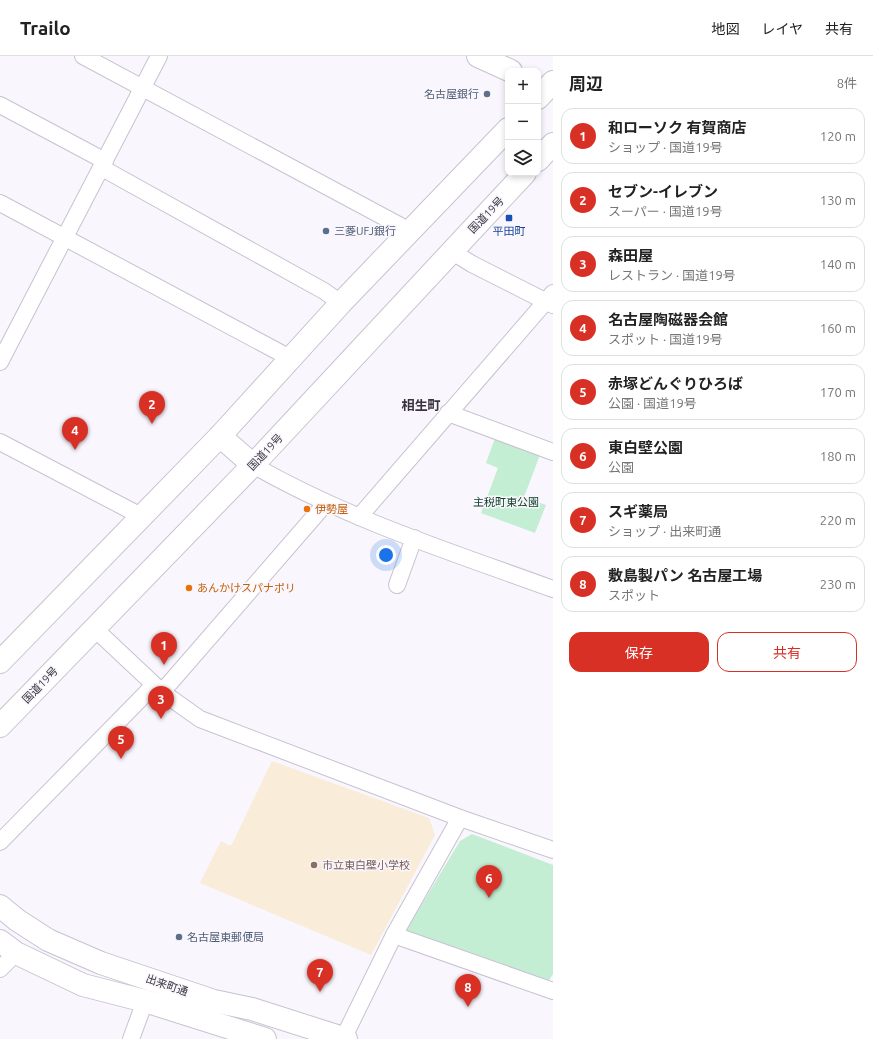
<!DOCTYPE html>
<html lang="ja">
<head>
<meta charset="utf-8">
<style>
  body { margin:0; font-family:Ubuntu,"Noto Sans JP",sans-serif; background:#f6f6f6; color:#222 }
  .controls { position:absolute; right:12px; top:12px; display:grid; overflow:hidden; border-radius:8px; box-shadow:0 2px 6px #0003 }
  .controls button { width:36px; height:36px; display:grid; place-items:center; padding:0; border:0; border-bottom:1px solid #e0e0e0; background:#fff; color:#222; font:20px sans-serif }
  .you { position:absolute; left:386px; top:499px; width:14px; height:14px; margin:-10px; border:3px solid #fff; border-radius:50%; background:#1a73e8; box-shadow:0 0 0 6px #1a73e833 }
  .badge { display:grid; place-items:center; width:26px; height:26px; border-radius:50%; background:#d93025; color:#fff; font-size:13px; font-weight:700 }
  .pin { position:absolute; translate:-50% -33px; filter:drop-shadow(0 1px 2px #0008) }
  .pin::after { content:''; position:absolute; top:21px; width:14px; height:12px; background:inherit; clip-path:polygon(0 0,100% 0,50% 100%) }
  .list { margin:0; padding:0; list-style:none }
  h2 { display:flex; justify-content:space-between; align-items:center; height:52px; margin:0; padding:0 16px; font-size:17px }
  h2 small { font-size:13px; font-weight:400; color:#767676 }
  .list li { display:grid; grid-template-columns:26px 1fr auto; gap:12px; align-items:center; box-sizing:border-box; height:56px; margin:0 8px 8px; padding:0 8px; border:1px solid #e0e0e0; border-radius:12px }
  .list b { display:block; font-size:15px; white-space:nowrap }
  .list p { margin:0; font-size:13px; white-space:nowrap; color:#767676 }
  .list em { font-size:13px; font-style:normal; color:#767676 }
  .actions { display:flex; gap:8px; padding:12px 16px }
  .actions a { flex:1; padding:9px 0; border:1px solid #d93025; border-radius:12px; text-align:center; font-size:14px; color:#d93025 }
  .actions .main { background:#d93025; color:#fff }
  .icon { flex:none; width:22px; height:22px; fill:none; stroke:currentColor; stroke-width:2; stroke-linecap:round; stroke-linejoin:round }
  .map { position:relative; flex:none; width:553px; height:983px; overflow:hidden }
  header { display:flex; align-items:center; gap:24px; box-sizing:border-box; height:56px; padding:0 20px; background:#fff; border-bottom:1px solid #e0e0e0 }
  header strong { font-size:19px }
  nav { display:flex; gap:22px; margin-inline-start:auto; font-size:14px }
  main { display:flex }
  aside { flex:1; background:#fff }
  .map>svg:first-child { display:block }
  .education { fill:#f9ecd8 }
  .green { fill:#c3eed3 }
  .lines { fill:none; stroke-linecap:round; stroke-linejoin:round }
  .street-casing { stroke:#c8c2d1; stroke-width:18 }
  .secondary-casing { stroke:#c8c2d1; stroke-width:24 }
  .highway-casing { stroke:#c8c2d1; stroke-width:24 }
  .street { stroke:#fff; stroke-width:16 }
  .secondary { stroke:#fff; stroke-width:22 }
  .highway { stroke:#fff; stroke-width:22 }
  .service-dot { fill:#5c6f8a; stroke:#f9f6fd; stroke-width:1.5 }
  .transit-dot { fill:#1a4fb4; stroke:#f9f6fd; stroke-width:1.5 }
  .food-dot { fill:#e8710a; stroke:#f9f6fd; stroke-width:1.5 }
  .education-dot { fill:#8d6e63; stroke:#f9f6fd; stroke-width:1.5 }
  .labels { text-anchor:middle; dominant-baseline:central; stroke-width:3; stroke-linejoin:round; paint-order:stroke }
  .service-label { font-size:11px; fill:#4e5e75; stroke:#f9f6fd; text-anchor:start }
  .street-label { font-size:11px; fill:#3a383e; stroke:#f9f6fd }
  .transit-label { font-size:11px; fill:#164399; stroke:#f9f6fd }
  .park-label { font-size:11px; fill:#104229; stroke:#f9f6fd }
  .food-label { font-size:11px; fill:#c56008; stroke:#f9f6fd; text-anchor:start }
  .education-label { font-size:11px; fill:#785e54; stroke:#f9f6fd; text-anchor:start }
  .quarter-label { font-size:13px; font-weight:bold; fill:#38333f; stroke:#f9f6fd }
</style>
</head>
<body>
<header>
<strong>Trailo</strong>
<nav><a>地図</a><a>レイヤ</a><a>共有</a></nav>
</header>
<main>
<div class="map">
<svg width="553" height="983" viewBox="0 0 553 983">
  <rect width="100%" height="100%" fill="#f9f6fd"/>
  <!-- education -->
  <polygon class="education" points="272,705 429,762 435,779 371,899 200,827 221,785 231,790"/>
  <!-- green -->
  <g class="green">
    <polygon points="495,382 540,399 524,441 546,449 535,477 481,457 498,412 486,407"/>
    <polygon points="472,778 553,809 553,918 548,926 405,876 460,785"/>
  </g>
  <g class="lines">
    <defs>
      <g id="street">
        <polyline points="83,0 410,175"/>
        <polyline points="0,49 105,105"/>
        <polyline points="102,112 324,235 341,247"/>
        <polyline points="0,147 290,302"/>
        <polyline points="451,195 472,208 553,249"/>
        <polyline points="0,306 159,0"/>
        <polyline points="448,357 553,396"/>
        <polyline points="0,386 141,460"/>
        <path d="M253 409C347 463 451 496 553 533"/>
        <polyline points="359,461 553,237"/>
        <polyline points="397,529 414,482"/>
        <polyline points="95,573 162,636 200,663 460,762 553,794"/>
        <polyline points="162,636 326,447"/>
        <polyline points="0,786 154,629"/>
        <polyline points="394,879 553,935"/>
        <polyline points="0,913 16,897"/>
        <polyline points="131,983 145,945"/>
        <polyline points="343,983 394,879 460,762"/>
      </g>
      <g id="secondary">
        <polyline points="478,0 511,15"/>
        <polyline points="0,850 17,864 48,884 101,907 214,945 252,953 346,983"/>
        <polyline points="0,885 16,897 83,929 145,945 265,983"/>
      </g>
      <g id="highway">
        <polyline points="538,42 553,26"/>
        <polyline points="538,104 553,88"/>
        <polyline points="220,380 253,409"/>
        <polyline points="0,606 220,380 341,247 508,73"/>
        <polyline points="0,670 253,409 525,117"/>
      </g>
    </defs>
    <!-- street casing -->
    <use href="#street" class="street-casing"/>
    <!-- secondary casing -->
    <use href="#secondary" class="secondary-casing"/>
    <!-- highway casing -->
    <use href="#highway" class="highway-casing"/>
    <!-- street -->
    <use href="#street" class="street"/>
    <!-- secondary -->
    <use href="#secondary" class="secondary"/>
    <!-- highway -->
    <use href="#highway" class="highway"/>
  </g>
  <!-- markers -->
  <g class="service-dot">
    <circle cx="487" cy="38" r="4"/>
    <circle cx="326" cy="175" r="4"/>
    <circle cx="179" cy="881" r="4"/>
  </g>
  <rect class="transit-dot" x="505" y="158" width="8" height="8" rx="2"/>
  <g class="food-dot">
    <circle cx="307" cy="453" r="4"/>
    <circle cx="189" cy="532" r="4"/>
  </g>
  <circle class="education-dot" cx="314" cy="809" r="4"/>
  <g class="labels">
    <!-- service labels -->
    <g class="service-label">
      <text x="479" y="38" text-anchor="end">名古屋銀行</text>
      <text x="334" y="175">三菱UFJ銀行</text>
      <text x="187" y="881">名古屋東郵便局</text>
    </g>
    <!-- street labels -->
    <g class="street-label">
      <text transform="translate(486 159) rotate(-46)">国道19号</text>
      <text transform="translate(265 396) rotate(-47)">国道19号</text>
      <text transform="translate(40 629) rotate(-46)">国道19号</text>
      <text transform="translate(167 929) rotate(19)">出来町通</text>
    </g>
    <!-- transit labels -->
    <g class="transit-label">
      <text x="509" y="175">平田町</text>
    </g>
    <!-- park labels -->
    <g class="park-label">
      <text x="506" y="446">主税町東公園</text>
    </g>
    <!-- food labels -->
    <g class="food-label">
      <text x="315" y="453">伊勢屋</text>
      <text x="197" y="532">あんかけスパナポリ</text>
    </g>
    <!-- education labels -->
    <g class="education-label">
      <text x="322" y="809">市立東白壁小学校</text>
    </g>
    <!-- quarter labels -->
    <g class="quarter-label">
      <text x="421" y="349">相生町</text>
    </g>
  </g>
</svg>
<div class="controls">
<button>+</button>
<button>−</button>
<button><svg class="icon" aria-label="layers" viewBox="0 0 24 24"><path d="M12 4l9 5-9 5-9-5zM3 14l9 5 9-5"/></svg></button>
</div>
<div class="you"></div>
<div class="pin badge" style="left:164px;top:609px">1</div>
<div class="pin badge" style="left:152px;top:368px">2</div>
<div class="pin badge" style="left:161px;top:663px">3</div>
<div class="pin badge" style="left:75px;top:394px">4</div>
<div class="pin badge" style="left:121px;top:703px">5</div>
<div class="pin badge" style="left:489px;top:842px">6</div>
<div class="pin badge" style="left:320px;top:936px">7</div>
<div class="pin badge" style="left:468px;top:951px">8</div>
</div>
<aside>
<h2>周辺<small>8件</small></h2>
<ul class="list">
<li><span class="badge">1</span><div><b>和ローソク 有賀商店</b><p>ショップ · 国道19号</p></div><em>120 m</em></li>
<li><span class="badge">2</span><div><b>セブン-イレブン</b><p>スーパー · 国道19号</p></div><em>130 m</em></li>
<li><span class="badge">3</span><div><b>森田屋</b><p>レストラン · 国道19号</p></div><em>140 m</em></li>
<li><span class="badge">4</span><div><b>名古屋陶磁器会館</b><p>スポット · 国道19号</p></div><em>160 m</em></li>
<li><span class="badge">5</span><div><b>赤塚どんぐりひろば</b><p>公園 · 国道19号</p></div><em>170 m</em></li>
<li><span class="badge">6</span><div><b>東白壁公園</b><p>公園</p></div><em>180 m</em></li>
<li><span class="badge">7</span><div><b>スギ薬局</b><p>ショップ · 出来町通</p></div><em>220 m</em></li>
<li><span class="badge">8</span><div><b>敷島製パン 名古屋工場</b><p>スポット</p></div><em>230 m</em></li>
</ul>
<div class="actions"><a class="main">保存</a><a>共有</a></div>
</aside>
</main>
</body>
</html>
